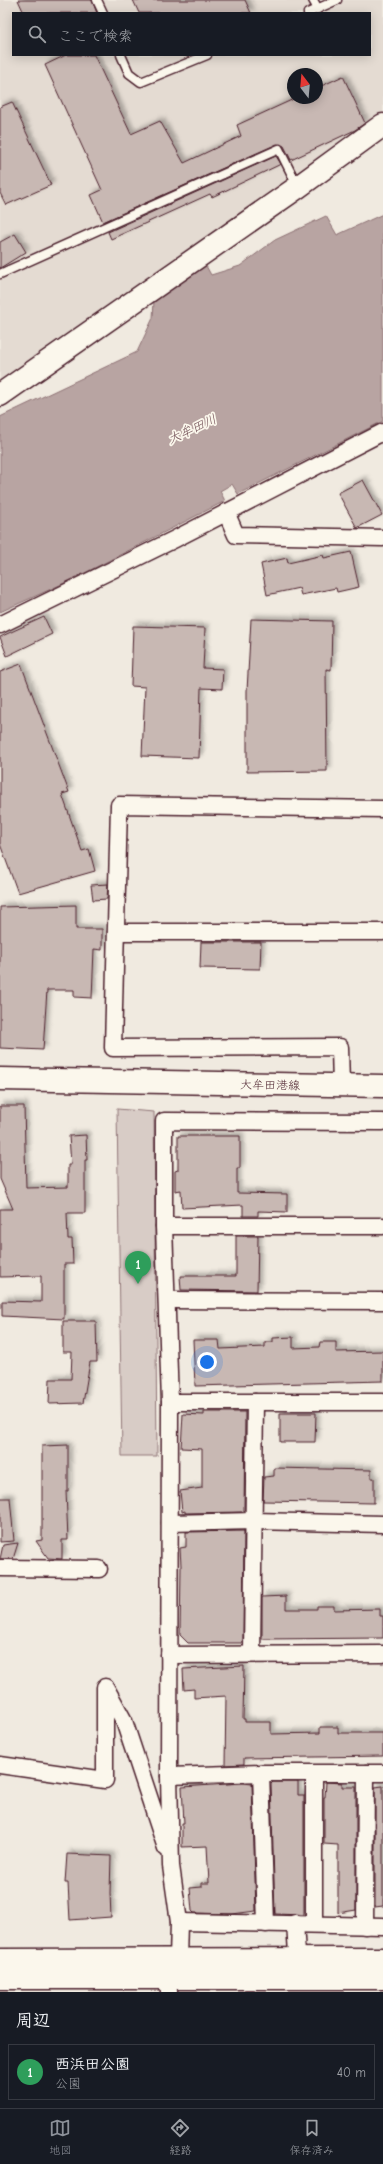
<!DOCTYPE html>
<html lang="ja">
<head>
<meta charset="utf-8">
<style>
  body { margin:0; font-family:"Comic Neue","Klee One",sans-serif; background:#242831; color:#f1f3f6 }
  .compass { position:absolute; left:287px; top:68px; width:36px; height:36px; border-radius:50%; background:#171b24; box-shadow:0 2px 10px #0003; rotate:344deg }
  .you { position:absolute; left:207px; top:1362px; width:14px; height:14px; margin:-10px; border:3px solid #fff; border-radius:50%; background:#1a73e8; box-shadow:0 0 0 6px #1a73e833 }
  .badge { display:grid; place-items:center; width:26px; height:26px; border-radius:50%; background:#8c9099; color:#fff; font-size:13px; font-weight:700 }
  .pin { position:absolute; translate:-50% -33px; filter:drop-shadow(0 1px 2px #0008) }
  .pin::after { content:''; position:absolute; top:21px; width:14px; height:12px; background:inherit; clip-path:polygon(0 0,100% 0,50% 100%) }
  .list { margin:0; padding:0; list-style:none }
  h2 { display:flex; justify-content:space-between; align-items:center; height:52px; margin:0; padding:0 16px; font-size:17px }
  h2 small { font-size:13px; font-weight:400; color:#9ea1a6 }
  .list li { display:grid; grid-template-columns:26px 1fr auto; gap:12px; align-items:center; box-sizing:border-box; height:56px; margin:0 8px 8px; padding:0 8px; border:1px solid #363941; border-radius:0px }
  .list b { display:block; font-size:15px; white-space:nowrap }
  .list p { margin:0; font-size:13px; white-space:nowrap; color:#9ea1a6 }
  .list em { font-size:13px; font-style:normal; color:#9ea1a6 }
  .icon { flex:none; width:22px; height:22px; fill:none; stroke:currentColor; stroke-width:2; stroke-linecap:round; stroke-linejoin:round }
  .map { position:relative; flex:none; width:383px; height:1992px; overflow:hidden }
  .search { position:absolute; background:#171b24; box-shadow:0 2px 10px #0003; left:12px; right:12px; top:12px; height:44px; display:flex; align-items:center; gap:10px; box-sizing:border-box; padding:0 14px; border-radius:0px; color:#9ea1a6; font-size:15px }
  .sheet { height:116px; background:#171b24 }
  nav { display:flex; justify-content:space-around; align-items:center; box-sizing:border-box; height:56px; border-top:1px solid #363941; background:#171b24; font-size:11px; color:#9ea1a6 }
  nav a { display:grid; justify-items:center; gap:2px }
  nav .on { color:#8c9099 }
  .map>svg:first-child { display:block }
  .built { fill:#e4dbd2; fill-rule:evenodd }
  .green { fill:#d8ccc6; stroke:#917678 }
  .water { fill:#b8a4a2; stroke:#8c6f72 }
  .building { fill:#c8b8b3; stroke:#4a1f2b; filter:url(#shadow) }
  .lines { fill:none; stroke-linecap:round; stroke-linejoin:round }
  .lane-casing { stroke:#4a1f2b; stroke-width:11 }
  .street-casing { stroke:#4a1f2b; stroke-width:19 }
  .secondary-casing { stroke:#4a1f2b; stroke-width:25 }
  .lane { stroke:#fbf7ec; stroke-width:8 }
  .street { stroke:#fbf7ec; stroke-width:16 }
  .secondary { stroke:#fbf7ec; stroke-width:22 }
  .labels { text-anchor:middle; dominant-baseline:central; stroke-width:3.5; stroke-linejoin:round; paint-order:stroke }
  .street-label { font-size:12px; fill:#4a1f2b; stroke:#fbf7ec }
  .water-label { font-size:13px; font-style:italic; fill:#704e55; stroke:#fbf7ec }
</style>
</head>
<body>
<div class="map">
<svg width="383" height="1992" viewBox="0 0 383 1992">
  <defs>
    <filter id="shadow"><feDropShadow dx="3.5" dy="-3.5" stdDeviation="2" flood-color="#0004"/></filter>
  </defs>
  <rect width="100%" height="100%" fill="#f0eae0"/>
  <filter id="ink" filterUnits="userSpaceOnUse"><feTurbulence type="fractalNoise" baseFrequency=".025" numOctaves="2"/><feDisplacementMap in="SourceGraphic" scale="8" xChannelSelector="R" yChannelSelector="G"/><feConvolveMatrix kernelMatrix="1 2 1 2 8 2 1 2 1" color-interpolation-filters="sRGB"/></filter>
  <g filter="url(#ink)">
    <!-- built -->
    <path class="built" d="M0 0H383V114L0 381ZM13 13H370V55H13ZM293 74H317V98H293Z"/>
    <!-- green -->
    <polygon class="green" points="117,1109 154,1112 157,1456 122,1456"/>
    <!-- water -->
    <polygon class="water" points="383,214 383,421 238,494 232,484 220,491 225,501 71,580 0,612 0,417 137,352 153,318 154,301 205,264 211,275 240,266 275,240 326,216 337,235"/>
    <!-- building -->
    <g class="building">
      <polygon points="18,0 92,0 97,13 24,13"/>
      <polygon points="133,0 245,0 251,13 139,13"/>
      <polygon points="66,55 94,55 131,134 160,121 184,163 241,136 237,125 296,98 317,98 317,88 343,76 365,123 355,130 291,160 284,146 277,144 103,222 91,195 102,190 45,65"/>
      <polygon points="12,102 51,185 6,205 0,193 0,107"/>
      <polygon points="276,156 281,164 212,197 210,194 111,239 108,232"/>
      <polygon points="15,234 26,252 0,268 0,242"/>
      <polygon points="363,480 382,515 357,528 338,493"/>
      <polygon points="351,552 359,587 337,592 336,588 301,595 299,588 267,595 261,564 287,558 288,563 323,555 324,558"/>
      <polygon points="44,617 52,634 7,656 0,637"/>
      <polygon points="251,619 332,621 331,670 326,669 327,771 247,772 247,691"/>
      <polygon points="133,626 205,628 203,668 223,669 222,689 201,688 199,758 142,756 145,687 131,686"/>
      <polygon points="21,664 69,792 62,794 71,820 82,851 89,849 95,871 18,893 0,844 0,672"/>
      <polygon points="108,884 107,899 93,900 91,885"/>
      <polygon points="76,905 76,929 102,929 102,950 94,949 92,998 74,997 74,990 47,990 43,1050 0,1048 0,907"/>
      <polygon points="201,942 261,942 260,969 200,968"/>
      <polygon points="0,1106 24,1106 26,1188 68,1187 68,1165 71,1165 69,1136 86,1135 87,1160 85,1160 85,1213 67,1213 68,1239 72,1239 73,1264 64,1264 64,1319 2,1316 2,1301 41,1302 41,1276 0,1277 0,1209 13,1209 0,1179"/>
      <polygon points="178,1136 240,1136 240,1168 237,1168 237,1193 287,1194 287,1212 258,1211 258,1216 243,1216 243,1205 182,1208 181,1190 175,1191 175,1171 178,1170"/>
      <polygon points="236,1236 258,1236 257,1291 181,1290 180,1276 236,1276"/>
      <polygon points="63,1321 96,1321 97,1362 90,1362 83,1403 49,1404 50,1379 71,1379 72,1352 63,1352"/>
      <polygon points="293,1337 293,1348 319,1347 320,1342 336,1342 336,1352 383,1351 383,1381 195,1386 193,1340 219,1340 220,1349 265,1347 265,1342 273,1342 273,1338"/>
      <polygon points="204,1412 245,1412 244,1512 185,1513 185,1511 182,1512 180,1491 202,1488 202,1449 181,1448 183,1414 204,1415"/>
      <polygon points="280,1413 316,1413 315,1442 280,1442"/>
      <polygon points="68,1445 68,1491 66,1491 68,1540 62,1540 62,1559 48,1558 36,1541 42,1540 42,1446"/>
      <polygon points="274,1468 371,1470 371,1478 374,1478 374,1503 263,1501 264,1477 274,1476"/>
      <polygon points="0,1498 10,1498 14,1541 0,1542"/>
      <polygon points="244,1531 243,1643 188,1643 180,1635 181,1566 180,1548 186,1547 186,1532"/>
      <polygon points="18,1543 13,1559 0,1559 3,1545"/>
      <polygon points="286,1596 286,1609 317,1609 317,1606 334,1606 334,1610 380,1609 380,1616 383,1616 383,1638 262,1639 262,1597"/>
      <polygon points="244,1666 243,1719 245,1719 245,1722 271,1722 271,1734 320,1733 320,1727 338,1727 338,1733 383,1733 383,1756 244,1758 244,1764 225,1765 226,1696 194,1698 194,1689 184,1690 183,1669"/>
      <polygon points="273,1782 298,1782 298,1795 304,1795 304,1915 275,1914 271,1784"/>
      <polygon points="326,1782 342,1783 342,1787 356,1787 356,1910 338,1913 338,1845 324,1844 324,1797 325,1797"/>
      <polygon points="243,1783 252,1784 256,1911 232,1914 194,1913 192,1911 190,1888 202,1887 202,1883 209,1883 207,1846 182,1847 182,1823 184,1823 182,1787"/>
      <polygon points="383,1786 383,1906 375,1907 375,1787"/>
      <polygon points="67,1854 111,1856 110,1893 111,1917 70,1920 68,1883 65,1883"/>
    </g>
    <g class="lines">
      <defs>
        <g id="lane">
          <polyline points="97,0 103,13"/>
          <polyline points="313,0 318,9"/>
          <polyline points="308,13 337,0"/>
          <polyline points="121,55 129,73 141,82 207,55"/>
          <polyline points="0,274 279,149 298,187"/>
        </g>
        <g id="street">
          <polyline points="226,512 236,535 383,538"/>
          <polyline points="0,625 175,539 383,432"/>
          <polyline points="116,932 383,932"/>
          <polyline points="341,1086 340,1047 113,1048 119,805 383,809"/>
          <polyline points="164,1226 383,1226"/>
          <polyline points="168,1300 383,1301"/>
          <polyline points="170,1402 383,1402"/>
          <polyline points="170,1523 254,1521 383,1524"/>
          <polyline points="0,1568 99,1569"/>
          <polyline points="252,1653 255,1402"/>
          <polyline points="169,1655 383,1654"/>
          <polyline points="106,1688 124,1721 166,1848"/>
          <polyline points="0,1765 105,1780 105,1687"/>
          <polyline points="261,1773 266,1924"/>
          <polyline points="314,1774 314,1924"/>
          <polyline points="169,1776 261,1773 383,1773"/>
          <polyline points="179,1922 383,1926"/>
          <polyline points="295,1923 298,1969"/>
          <polyline points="365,1926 366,1773"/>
          <polyline points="169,1992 168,1978 178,1959 179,1922 171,1866 169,1776 170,1402 164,1226 164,1121 383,1122"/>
        </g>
        <g id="secondary">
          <polyline points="0,395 298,187 383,125"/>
          <polyline points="0,1079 383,1086"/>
          <polyline points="0,1960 383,1959"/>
          <polyline points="0,1978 383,1978"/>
        </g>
      </defs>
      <!-- lane casing -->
      <use href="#lane" class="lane-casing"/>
      <!-- street casing -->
      <use href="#street" class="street-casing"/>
      <!-- secondary casing -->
      <use href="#secondary" class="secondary-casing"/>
      <!-- lane -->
      <use href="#lane" class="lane"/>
      <!-- street -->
      <use href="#street" class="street"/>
      <!-- secondary -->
      <use href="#secondary" class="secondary"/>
    </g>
  </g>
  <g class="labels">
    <!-- street labels -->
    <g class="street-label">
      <text transform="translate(270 1085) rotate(1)">大牟田港線</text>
    </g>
    <!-- water labels -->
    <g class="water-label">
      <text transform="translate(192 429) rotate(-25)">大牟田川</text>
    </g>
  </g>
</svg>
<svg class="compass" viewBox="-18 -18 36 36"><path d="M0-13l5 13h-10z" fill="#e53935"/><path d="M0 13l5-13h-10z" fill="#9ea1a6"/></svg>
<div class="you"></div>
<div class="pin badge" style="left:138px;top:1284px;background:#2e9e5b">1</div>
<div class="search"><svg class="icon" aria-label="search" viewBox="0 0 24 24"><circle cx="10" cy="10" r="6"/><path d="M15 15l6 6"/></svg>ここで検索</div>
</div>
<section class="sheet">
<h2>周辺<small></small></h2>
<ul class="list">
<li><span class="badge" style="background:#2e9e5b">1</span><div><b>西浜田公園</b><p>公園</p></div><em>40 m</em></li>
</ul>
</section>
<nav>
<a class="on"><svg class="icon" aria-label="map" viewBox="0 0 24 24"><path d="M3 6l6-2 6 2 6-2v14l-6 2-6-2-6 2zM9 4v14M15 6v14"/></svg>地図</a>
<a><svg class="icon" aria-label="directions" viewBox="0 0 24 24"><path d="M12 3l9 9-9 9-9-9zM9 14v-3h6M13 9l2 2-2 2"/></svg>経路</a>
<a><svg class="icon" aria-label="saved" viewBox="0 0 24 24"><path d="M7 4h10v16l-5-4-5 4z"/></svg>保存済み</a>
</nav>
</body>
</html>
